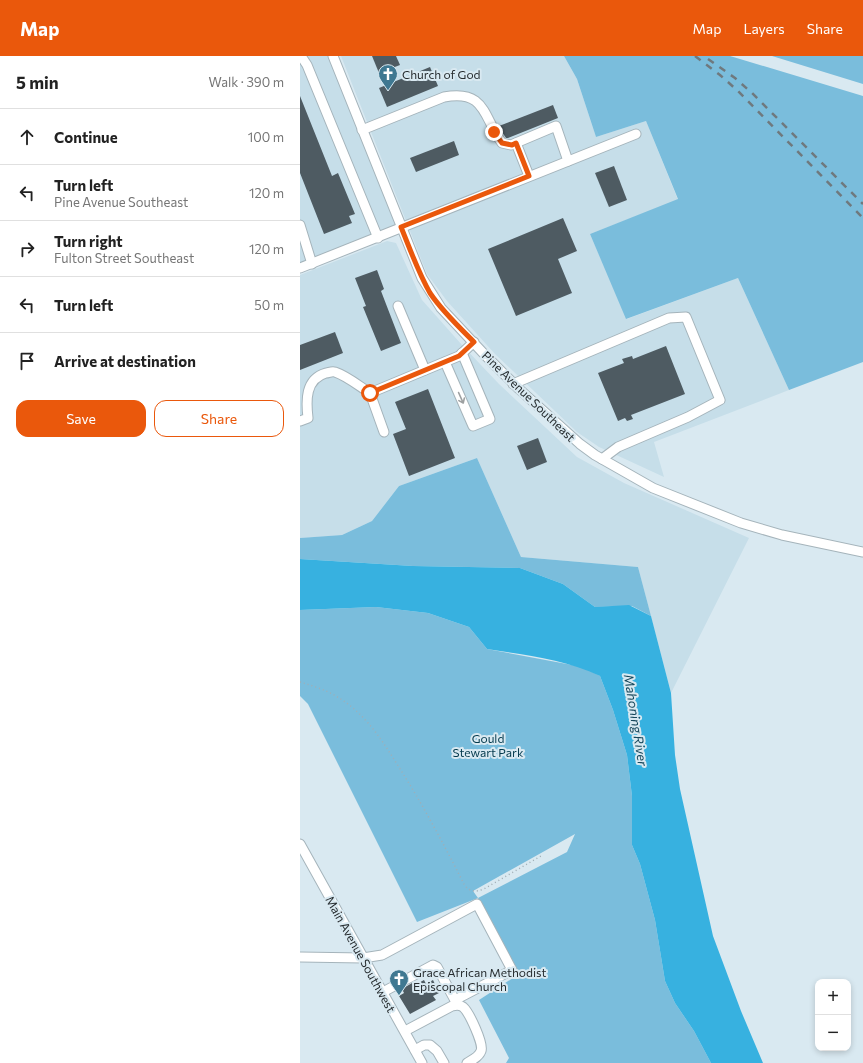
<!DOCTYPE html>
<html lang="en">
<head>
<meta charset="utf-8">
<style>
  body { margin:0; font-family:Commissioner,sans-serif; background:#f6f6f6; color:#222 }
  .controls { position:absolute; right:12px; bottom:12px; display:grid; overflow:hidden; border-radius:8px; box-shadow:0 2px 6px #0003 }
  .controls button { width:36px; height:36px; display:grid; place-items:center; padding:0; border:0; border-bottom:1px solid #e0e0e0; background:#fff; color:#222; font:20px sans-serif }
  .stop { position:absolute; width:12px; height:12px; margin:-9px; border:3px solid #ea580c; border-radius:50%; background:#fff }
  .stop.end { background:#ea580c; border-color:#fff; box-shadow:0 1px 4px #0008 }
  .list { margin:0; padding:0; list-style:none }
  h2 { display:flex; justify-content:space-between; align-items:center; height:52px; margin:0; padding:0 16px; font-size:17px }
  h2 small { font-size:13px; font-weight:400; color:#767676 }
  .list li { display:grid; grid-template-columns:26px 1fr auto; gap:12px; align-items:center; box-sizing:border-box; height:56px; padding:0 16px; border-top:1px solid #e0e0e0 }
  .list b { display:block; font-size:15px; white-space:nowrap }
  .list p { margin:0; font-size:13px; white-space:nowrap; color:#767676 }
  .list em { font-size:13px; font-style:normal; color:#767676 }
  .actions { display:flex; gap:8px; padding:12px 16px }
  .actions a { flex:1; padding:9px 0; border:1px solid #ea580c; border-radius:12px; text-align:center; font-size:14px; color:#ea580c }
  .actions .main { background:#ea580c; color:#fff }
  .icon { flex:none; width:22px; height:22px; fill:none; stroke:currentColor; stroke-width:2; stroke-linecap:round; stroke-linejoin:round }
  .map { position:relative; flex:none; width:563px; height:1007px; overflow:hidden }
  header { display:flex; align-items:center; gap:24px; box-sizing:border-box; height:56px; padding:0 20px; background:#ea580c; color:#fff }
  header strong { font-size:19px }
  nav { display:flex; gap:22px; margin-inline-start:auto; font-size:14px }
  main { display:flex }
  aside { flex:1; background:#fff }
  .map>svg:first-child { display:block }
  .built { fill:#c6dee9 }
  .green { fill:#7abddc; fill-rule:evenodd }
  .water { fill:#37b1e0 }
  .building { fill:#4e5b62 }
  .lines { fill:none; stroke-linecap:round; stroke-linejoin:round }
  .minor-casing { stroke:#a5b4bb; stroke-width:11 }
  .path { stroke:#a1aeb5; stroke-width:1.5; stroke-dasharray:1 3; stroke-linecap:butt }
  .minor { stroke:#fff; stroke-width:9 }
  .rail { stroke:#6f797e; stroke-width:2.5; stroke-dasharray:7 7; stroke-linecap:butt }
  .oneway { stroke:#9da0a1 }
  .route { stroke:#ea580c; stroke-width:5 }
  .labels { text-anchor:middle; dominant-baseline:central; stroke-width:4; stroke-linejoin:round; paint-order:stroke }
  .poi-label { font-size:12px; fill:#262c2f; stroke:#d9e9f1; text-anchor:start }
  .street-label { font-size:12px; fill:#262c2f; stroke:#d9e9f1 }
  .park-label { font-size:12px; fill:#03394c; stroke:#d9e9f1 }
  .water-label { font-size:13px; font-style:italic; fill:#16475b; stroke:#d9e9f1 }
</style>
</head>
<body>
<header>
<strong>Map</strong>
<nav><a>Map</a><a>Layers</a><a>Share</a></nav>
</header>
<main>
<aside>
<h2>5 min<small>Walk · 390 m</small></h2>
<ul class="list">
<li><svg class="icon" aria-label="ahead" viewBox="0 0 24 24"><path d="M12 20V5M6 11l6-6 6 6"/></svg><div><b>Continue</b></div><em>100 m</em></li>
<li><svg class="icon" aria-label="left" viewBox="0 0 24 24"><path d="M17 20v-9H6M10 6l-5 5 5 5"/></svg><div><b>Turn left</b><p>Pine Avenue Southeast</p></div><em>120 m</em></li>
<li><svg class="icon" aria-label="right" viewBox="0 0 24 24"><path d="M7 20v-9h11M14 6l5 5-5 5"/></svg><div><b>Turn right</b><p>Fulton Street Southeast</p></div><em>120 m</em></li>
<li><svg class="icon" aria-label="left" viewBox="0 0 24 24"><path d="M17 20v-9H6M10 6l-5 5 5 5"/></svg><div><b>Turn left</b></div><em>50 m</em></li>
<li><svg class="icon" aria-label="arrive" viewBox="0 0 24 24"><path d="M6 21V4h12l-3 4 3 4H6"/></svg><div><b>Arrive at destination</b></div></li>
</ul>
<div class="actions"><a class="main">Save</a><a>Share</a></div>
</aside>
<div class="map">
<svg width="563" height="1007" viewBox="0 0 563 1007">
  <rect width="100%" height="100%" fill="#d9e9f1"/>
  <!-- built -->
  <g class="built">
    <polygon points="0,0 32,0 101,171 0,211"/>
    <polygon points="41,0 264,0 277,23 296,81 346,65 378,144 290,178 327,263 438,222 489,334 354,386 364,421 299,391 277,376 195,298 147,245 127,218"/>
    <polygon points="87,185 96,187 122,244 162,289 199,328 277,401 324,427 449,482 371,637 338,511 221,501 177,402 99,430 72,465 42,479 0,482 0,219"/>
  </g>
  <!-- green -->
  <g class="green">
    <polygon points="264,0 430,0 563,40 563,306 489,334 438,222 326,263 290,178 378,143 346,65 296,81 277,23"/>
    <polygon points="472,0 563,0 563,28"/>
    <polygon points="177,402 221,501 338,511 351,560 332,550 295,551 263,528 220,512 113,510 0,503 0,482 42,479 72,465 99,430"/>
    <path d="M76 551 128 557 169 571 187 593 283 611 300 620 313 654 327 699 332 740V789L340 808 355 864 365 925 375 947 394 975 411 1007H206L209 1002 179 944 219 918 178 842 117 866 8 648 0 640V554ZM275 778 267 796 178 842 173 835Z"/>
  </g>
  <!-- water -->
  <path class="water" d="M0 503 113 510 220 512 263 528 295 551 329 549 351 560 371 637 375 699 380 733 413 880 441 955 463 1007H411L394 975 375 947 365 925 355 864 340 808 332 789V740L327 699 313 654 300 620C265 603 225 599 187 593L169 571 128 557 76 551 0 554Z"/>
  <!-- building -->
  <g class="building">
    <polygon points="72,0 96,0 100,9 79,17"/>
    <polygon points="130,11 138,30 87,51 79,32"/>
    <polygon points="0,40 32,120 38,117 55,158 49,160 52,167 24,178 0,117"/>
    <polygon points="253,49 258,62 208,82 206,82 200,73 199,70"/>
    <polygon points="154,85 159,99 116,116 110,102"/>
    <polygon points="314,110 327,144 309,151 295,117"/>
    <polygon points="263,162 277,195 258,203 272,237 216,260 188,193"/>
    <polygon points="77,214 84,233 81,235 101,287 81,295 63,251 66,250 55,222"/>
    <polygon points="35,276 43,297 0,314 0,289"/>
    <polygon points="366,290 385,338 331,359 333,363 327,365 325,362 318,365 298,317 324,307 322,303 332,300 333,303"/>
    <polygon points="128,333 155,402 109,420 93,378 106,373 95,346"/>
    <polygon points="238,382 247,406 227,414 217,390"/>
    <polygon points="124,924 126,928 133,924 139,937 133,940 136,944 110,958 99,940 104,937 102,933 112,927 113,930"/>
  </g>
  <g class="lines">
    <defs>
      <g id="minor">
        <polyline points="1,0 7,9 78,182"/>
        <polyline points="33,0 122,222 141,252 185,299 219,333 280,388 295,399 353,432 441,467 482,479 563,496"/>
        <path d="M62 74 144 41C186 33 183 61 202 87L211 89 256 70 268 105"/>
        <polyline points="216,87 229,120"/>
        <polyline points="0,169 12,208"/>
        <polyline points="0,212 336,78"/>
        <polyline points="98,250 125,314"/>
        <polyline points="145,306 173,370 190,363 162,297"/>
        <polyline points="213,328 369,262 386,261 420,344 388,361 318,391 302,403"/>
        <polyline points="70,337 84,376"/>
        <path d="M0 365 8 362C6 345 5 323 26 317 29 317 31 315 35 316 47 320 59 330 70 337L159 300 174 286"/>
        <polyline points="0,788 122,1007"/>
        <polyline points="0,901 63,902 82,899 177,848 212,914 155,944"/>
        <polyline points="83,936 133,909 137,911 157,948"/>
        <path d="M105 975 152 950C156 949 159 948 163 951 169 956 184 988 181 995 179 1001 172 1004 167 1007"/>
        <polyline points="115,994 124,989 130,989 137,995 144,1007"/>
      </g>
    </defs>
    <!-- minor casing -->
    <use href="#minor" class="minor-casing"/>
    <!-- path -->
    <path class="path" d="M0 626C13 630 27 634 39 642 64 657 80 681 95 705 121 745 143 787 165 830 171 836 176 836 184 833L241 800"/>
    <!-- minor -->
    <use href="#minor" class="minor"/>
    <!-- rail -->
    <g class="rail">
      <polyline points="395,0 420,19 438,35 563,162"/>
      <polyline points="408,3 435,22 452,37 563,148"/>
    </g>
  </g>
  <!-- one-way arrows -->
  <defs><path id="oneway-shaft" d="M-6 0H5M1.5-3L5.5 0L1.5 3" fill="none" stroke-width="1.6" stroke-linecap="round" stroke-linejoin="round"/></defs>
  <use class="oneway" href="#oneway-shaft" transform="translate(161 342) rotate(66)"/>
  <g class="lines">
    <!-- route -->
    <path class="route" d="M70 337 159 300 174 286C159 271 142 255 130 237 118 216 110 193 101 171L229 120 216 87 212 89 202 87 194 76"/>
  </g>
  <!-- icons -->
  <defs>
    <symbol id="church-pin" viewBox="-11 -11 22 30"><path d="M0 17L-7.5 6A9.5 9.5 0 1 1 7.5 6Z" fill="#3f7891" stroke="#d9e9f1"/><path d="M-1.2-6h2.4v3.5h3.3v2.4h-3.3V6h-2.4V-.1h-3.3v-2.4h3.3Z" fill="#fff"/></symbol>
  </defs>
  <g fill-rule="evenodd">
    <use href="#church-pin" x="77" y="7" width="22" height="30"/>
    <use href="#church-pin" x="88" y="912" width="22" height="30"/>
  </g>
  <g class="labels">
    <!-- poi labels -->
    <g class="poi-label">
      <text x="102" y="18">Church of God</text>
      <text x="113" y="916">Grace African Methodist<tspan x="113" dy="14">Episcopal Church</tspan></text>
    </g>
    <!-- street labels -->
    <g class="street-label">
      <text transform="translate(229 340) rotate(44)">Pine Avenue Southeast</text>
      <text transform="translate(61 898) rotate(61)">Main Avenue Southwest</text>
    </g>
    <!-- park labels -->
    <g class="park-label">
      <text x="188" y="682">Gould<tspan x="188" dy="14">Stewart Park</tspan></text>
    </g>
    <!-- water labels -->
    <g class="water-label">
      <text transform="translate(336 664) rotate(81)">Mahoning River</text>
    </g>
  </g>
</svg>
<div class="controls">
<button>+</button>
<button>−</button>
</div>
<div class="stop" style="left:70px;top:337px"></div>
<div class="stop end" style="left:194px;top:76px"></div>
</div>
</main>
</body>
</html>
